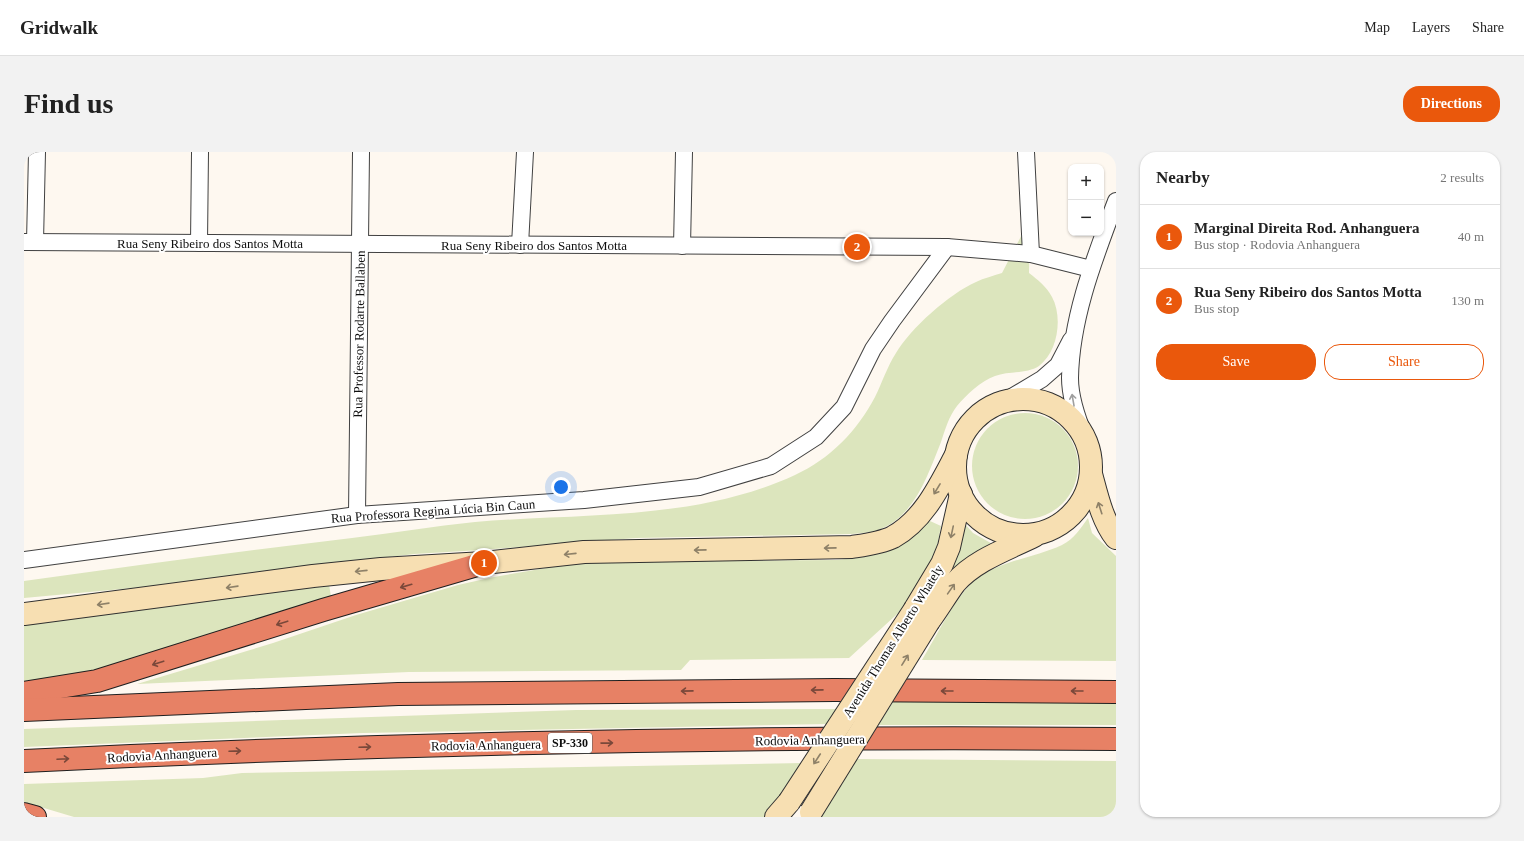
<!DOCTYPE html>
<html lang="en">
<head>
<meta charset="utf-8">
<style>
  body { margin:0; font-family:Georgia,serif; background:#f2f2f2; color:#222 }
  .controls { position:absolute; right:12px; top:12px; display:grid; overflow:hidden; border-radius:8px; box-shadow:0 1px 3px #0004 }
  .controls button { width:36px; height:36px; display:grid; place-items:center; padding:0; border:0; border-bottom:1px solid #e0e0e0; background:#fff; color:#222; font:20px sans-serif }
  .you { position:absolute; left:537px; top:335px; width:14px; height:14px; margin:-10px; border:3px solid #fff; border-radius:50%; background:#1a73e8; box-shadow:0 0 0 6px #1a73e833 }
  .badge { display:grid; place-items:center; width:26px; height:26px; border-radius:50%; background:#ea580c; color:#fff; font-size:13px; font-weight:700 }
  .pin { position:absolute; translate:-50% -50%; border:2px solid #fff; box-shadow:0 1px 4px #0006 }
  .list { margin:0; padding:0; list-style:none }
  h2 { display:flex; justify-content:space-between; align-items:center; height:52px; margin:0; padding:0 16px; font-size:17px }
  h2 small { font-size:13px; font-weight:400; color:#767676 }
  .list li { display:grid; grid-template-columns:26px 1fr auto; gap:12px; align-items:center; box-sizing:border-box; height:64px; padding:0 16px; border-top:1px solid #e0e0e0 }
  .list b { display:block; font-size:15px; white-space:nowrap }
  .list p { margin:0; font-size:13px; white-space:nowrap; color:#767676 }
  .list em { font-size:13px; font-style:normal; color:#767676 }
  .actions { display:flex; gap:8px; padding:12px 16px }
  .actions a { flex:1; padding:9px 0; border:1px solid #ea580c; border-radius:16px; text-align:center; font-size:14px; color:#ea580c }
  .actions .main { background:#ea580c; color:#fff }
  .map { position:relative; flex:none; width:1092px; height:665px; overflow:hidden; border-radius:16px }
  header { display:flex; align-items:center; gap:24px; box-sizing:border-box; height:56px; padding:0 20px; background:#fff; border-bottom:1px solid #e0e0e0 }
  header strong { font-size:19px }
  nav { display:flex; gap:22px; margin-inline-start:auto; font-size:14px }
  .intro { display:flex; align-items:center; justify-content:space-between; box-sizing:border-box; height:96px; padding:0 24px }
  h1 { margin:0; font-size:28px }
  .button { padding:10px 18px; border-radius:16px; background:#ea580c; color:#fff; font-size:14px; font-weight:700 }
  main { display:flex; gap:24px; padding:0 24px }
  aside { flex:1; background:#fff; border-radius:16px; box-shadow:0 1px 3px #0004 }
  .map>svg:first-child { display:block }
  .green { fill:#dce5bd }
  .lines { fill:none; stroke-linecap:round; stroke-linejoin:round }
  .street-casing { stroke:#414141; stroke-width:18 }
  .secondary-casing { stroke:#303030; stroke-width:24 }
  .highway-casing { stroke:#1f1f1f; stroke-width:24 }
  .street { stroke:#fff; stroke-width:16 }
  .secondary { stroke:#f7dfb2; stroke-width:22 }
  .highway { stroke:#e78165; stroke-width:22 }
  .secondary-bridge-casing { stroke:#303030; stroke-width:24; stroke-linecap:butt }
  .secondary-bridge { stroke:#f7dfb2; stroke-width:22 }
  .oneway { stroke:#9f9f9f }
  .oneway2 { stroke:#8e8168 }
  .oneway3 { stroke:#7a483a }
  .labels { text-anchor:middle; dominant-baseline:central; stroke-width:4; stroke-linejoin:round; paint-order:stroke }
  .shield { fill:#fff; stroke:#565656; stroke-width:1 }
  .shield-label { font-size:12px; font-weight:bold; fill:#0e0e0e }
  .street-label { font-size:13px; fill:#0e0e0e; stroke:#fff }
</style>
</head>
<body>
<header>
<strong>Gridwalk</strong>
<nav><a>Map</a><a>Layers</a><a>Share</a></nav>
</header>
<div class="intro"><h1>Find us</h1><a class="button">Directions</a></div>
<main>
<div class="map">
<svg width="1092" height="665" viewBox="0 0 1092 665">
  <rect width="100%" height="100%" fill="#fef8f0"/>
  <!-- green -->
  <g class="green">
    <path d="M1006 67 1005 121C1014 128 1022 134 1028 145 1039 165 1034 200 1015 214 1003 222 984 219 971 224 957 229 942 243 933 254 925 264 921 278 917 290 904 322 891 365 854 378 846 381 836 381 827 382L612 386 457 398 390 402 120 435 0 446V429C109 414 218 399 328 386 369 381 410 374 451 370 558 361 671 369 771 323 806 307 833 279 851 245 858 231 863 215 872 201 887 176 925 142 952 130 960 126 969 124 978 121Z"/>
    <circle cx="1001" cy="314" r="53"/>
    <path d="M1064 366 1068 381 1092 404V509L898 508C911 487 932 443 951 428 977 408 1010 406 1038 393 1050 387 1057 376 1064 366Z"/>
    <path d="M906 369 917 374 913 395 905 416 882 454 825 506 666 508 657 518 385 520 113 532 249 491 332 463 434 433 470 425 557 410 812 408C854 405 875 396 906 369Z"/>
    <polygon points="940,371 949,381 972,394 924,426 938,387"/>
    <polygon points="305,432 307,445 69,520 0,533 0,470"/>
    <polygon points="1092,549 1092,573 854,573 869,550"/>
    <polygon points="814,557 804,572 339,581 0,595 0,577 552,558"/>
    <polygon points="833,607 1092,609 1092,665 793,665"/>
    <polygon points="780,611 743,665 50,665 0,650 0,632 179,626 218,621"/>
  </g>
  <g class="lines">
    <defs>
      <g id="street">
        <polyline points="1002,0 1007,102"/>
        <polyline points="0,90 923,95 1007,102 1067,117"/>
        <polyline points="11,90 13,0"/>
        <polyline points="175,91 176,0"/>
        <polyline points="496,93 501,0"/>
        <polyline points="658,94 660,0"/>
        <polyline points="981,249 1018,227 1034,213 1047,188"/>
        <path d="M1061 285C1053 266 1046 246 1046 226 1047 165 1071 105 1092 49"/>
        <polyline points="333,363 337,0"/>
        <polyline points="0,408 333,363 560,348 675,335 747,314 792,285 820,255 849,197 868,169 923,95"/>
      </g>
      <g id="secondary">
        <circle cx="999" cy="315" r="68"/>
        <path d="M1067 322C1073 344 1078 368 1092 386"/>
        <polyline points="891,457 918,412 925,395 937,342"/>
        <path d="M0 462 289 424 357 417 460 411 560 400 828 395C841 393 857 391 869 385 900 368 916 333 932 303"/>
        <path d="M905 469C914 457 922 443 931 431 951 408 984 397 1010 384"/>
        <polyline points="752,665 765,650"/>
      </g>
      <g id="highway">
        <polyline points="0,541 73,529 299,458 460,411"/>
        <polyline points="0,558 374,542 810,538 1092,540"/>
        <path d="M0 609C364 591 728 584 1092 587"/>
        <polyline points="0,662 11,665"/>
      </g>
    </defs>
    <!-- street casing -->
    <use href="#street" class="street-casing"/>
    <!-- secondary casing -->
    <use href="#secondary" class="secondary-casing"/>
    <!-- highway casing -->
    <use href="#highway" class="highway-casing"/>
    <!-- street -->
    <use href="#street" class="street"/>
    <!-- secondary -->
    <use href="#secondary" class="secondary"/>
    <!-- highway -->
    <use href="#highway" class="highway"/>
    <defs>
      <g id="secondary-bridge">
        <polyline points="765,650 891,457"/>
        <polyline points="787,660 905,469"/>
      </g>
    </defs>
    <!-- secondary-bridge casing -->
    <use href="#secondary-bridge" class="secondary-bridge-casing"/>
    <!-- secondary-bridge -->
    <use href="#secondary-bridge" class="secondary-bridge"/>
  </g>
  <!-- one-way arrows -->
  <defs><path id="oneway-shaft" d="M-6 0H5M1.5-3L5.5 0L1.5 3" fill="none" stroke-width="1.6" stroke-linecap="round" stroke-linejoin="round"/></defs>
  <use class="oneway" href="#oneway-shaft" transform="translate(1049 248) rotate(-100)"/>
  <g class="oneway2">
    <use href="#oneway-shaft" transform="translate(913 337) rotate(121)"/>
    <use href="#oneway-shaft" transform="translate(1076 356) rotate(-108)"/>
    <use href="#oneway-shaft" transform="translate(928 380) rotate(102)"/>
    <use href="#oneway-shaft" transform="translate(806 396) rotate(179)"/>
    <use href="#oneway-shaft" transform="translate(676 398) rotate(179)"/>
    <use href="#oneway-shaft" transform="translate(546 402) rotate(174)"/>
    <use href="#oneway-shaft" transform="translate(337 419) rotate(174)"/>
    <use href="#oneway-shaft" transform="translate(208 435) rotate(172)"/>
    <use href="#oneway-shaft" transform="translate(927 437) rotate(-55)"/>
    <use href="#oneway-shaft" transform="translate(79 452) rotate(172)"/>
    <use href="#oneway-shaft" transform="translate(881 508) rotate(-58)"/>
    <use href="#oneway-shaft" transform="translate(793 607) rotate(123)"/>
  </g>
  <g class="oneway3">
    <use href="#oneway-shaft" transform="translate(382 434) rotate(164)"/>
    <use href="#oneway-shaft" transform="translate(258 471) rotate(162)"/>
    <use href="#oneway-shaft" transform="translate(134 511) rotate(162)"/>
    <use href="#oneway-shaft" transform="translate(793 538) rotate(179)"/>
    <use href="#oneway-shaft" transform="translate(663 539) rotate(179)"/>
    <use href="#oneway-shaft" transform="translate(923 539) rotate(-180)"/>
    <use href="#oneway-shaft" transform="translate(1053 539) rotate(-180)"/>
    <use href="#oneway-shaft" transform="translate(583 591) rotate(-1)"/>
    <use href="#oneway-shaft" transform="translate(341 595) rotate(-2)"/>
    <use href="#oneway-shaft" transform="translate(211 599) rotate(-2)"/>
    <use href="#oneway-shaft" transform="translate(39 607) rotate(-3)"/>
  </g>
  <g class="labels">
    <!-- shield labels -->
    <rect class="shield" x="524" y="581" width="44" height="20" rx="3"/>
    <g class="shield-label">
      <text x="546" y="591">SP-330</text>
    </g>
    <!-- street labels -->
    <g class="street-label">
      <text x="186" y="91">Rua Seny Ribeiro dos Santos Motta</text>
      <text x="510" y="93">Rua Seny Ribeiro dos Santos Motta</text>
      <text transform="translate(335 182) rotate(-89)">Rua Professor Rodarte Ballaben</text>
      <text transform="translate(409 359) rotate(-4)">Rua Professora Regina Lúcia Bin Caun</text>
      <text transform="translate(869 489) rotate(-58)">Avenida Thomas Alberto Whately</text>
      <text transform="translate(786 588) rotate(-1)">Rodovia Anhanguera</text>
      <text transform="translate(462 593) rotate(-1)">Rodovia Anhanguera</text>
      <text transform="translate(138 603) rotate(-3)">Rodovia Anhanguera</text>
    </g>
  </g>
</svg>
<div class="controls">
<button>+</button>
<button>−</button>
</div>
<div class="you"></div>
<div class="pin badge" style="left:460px;top:411px">1</div>
<div class="pin badge" style="left:833px;top:95px">2</div>
</div>
<aside>
<h2>Nearby<small>2 results</small></h2>
<ul class="list">
<li><span class="badge">1</span><div><b>Marginal Direita Rod. Anhanguera</b><p>Bus stop · Rodovia Anhanguera</p></div><em>40 m</em></li>
<li><span class="badge">2</span><div><b>Rua Seny Ribeiro dos Santos Motta</b><p>Bus stop</p></div><em>130 m</em></li>
</ul>
<div class="actions"><a class="main">Save</a><a>Share</a></div>
</aside>
</main>
</body>
</html>
